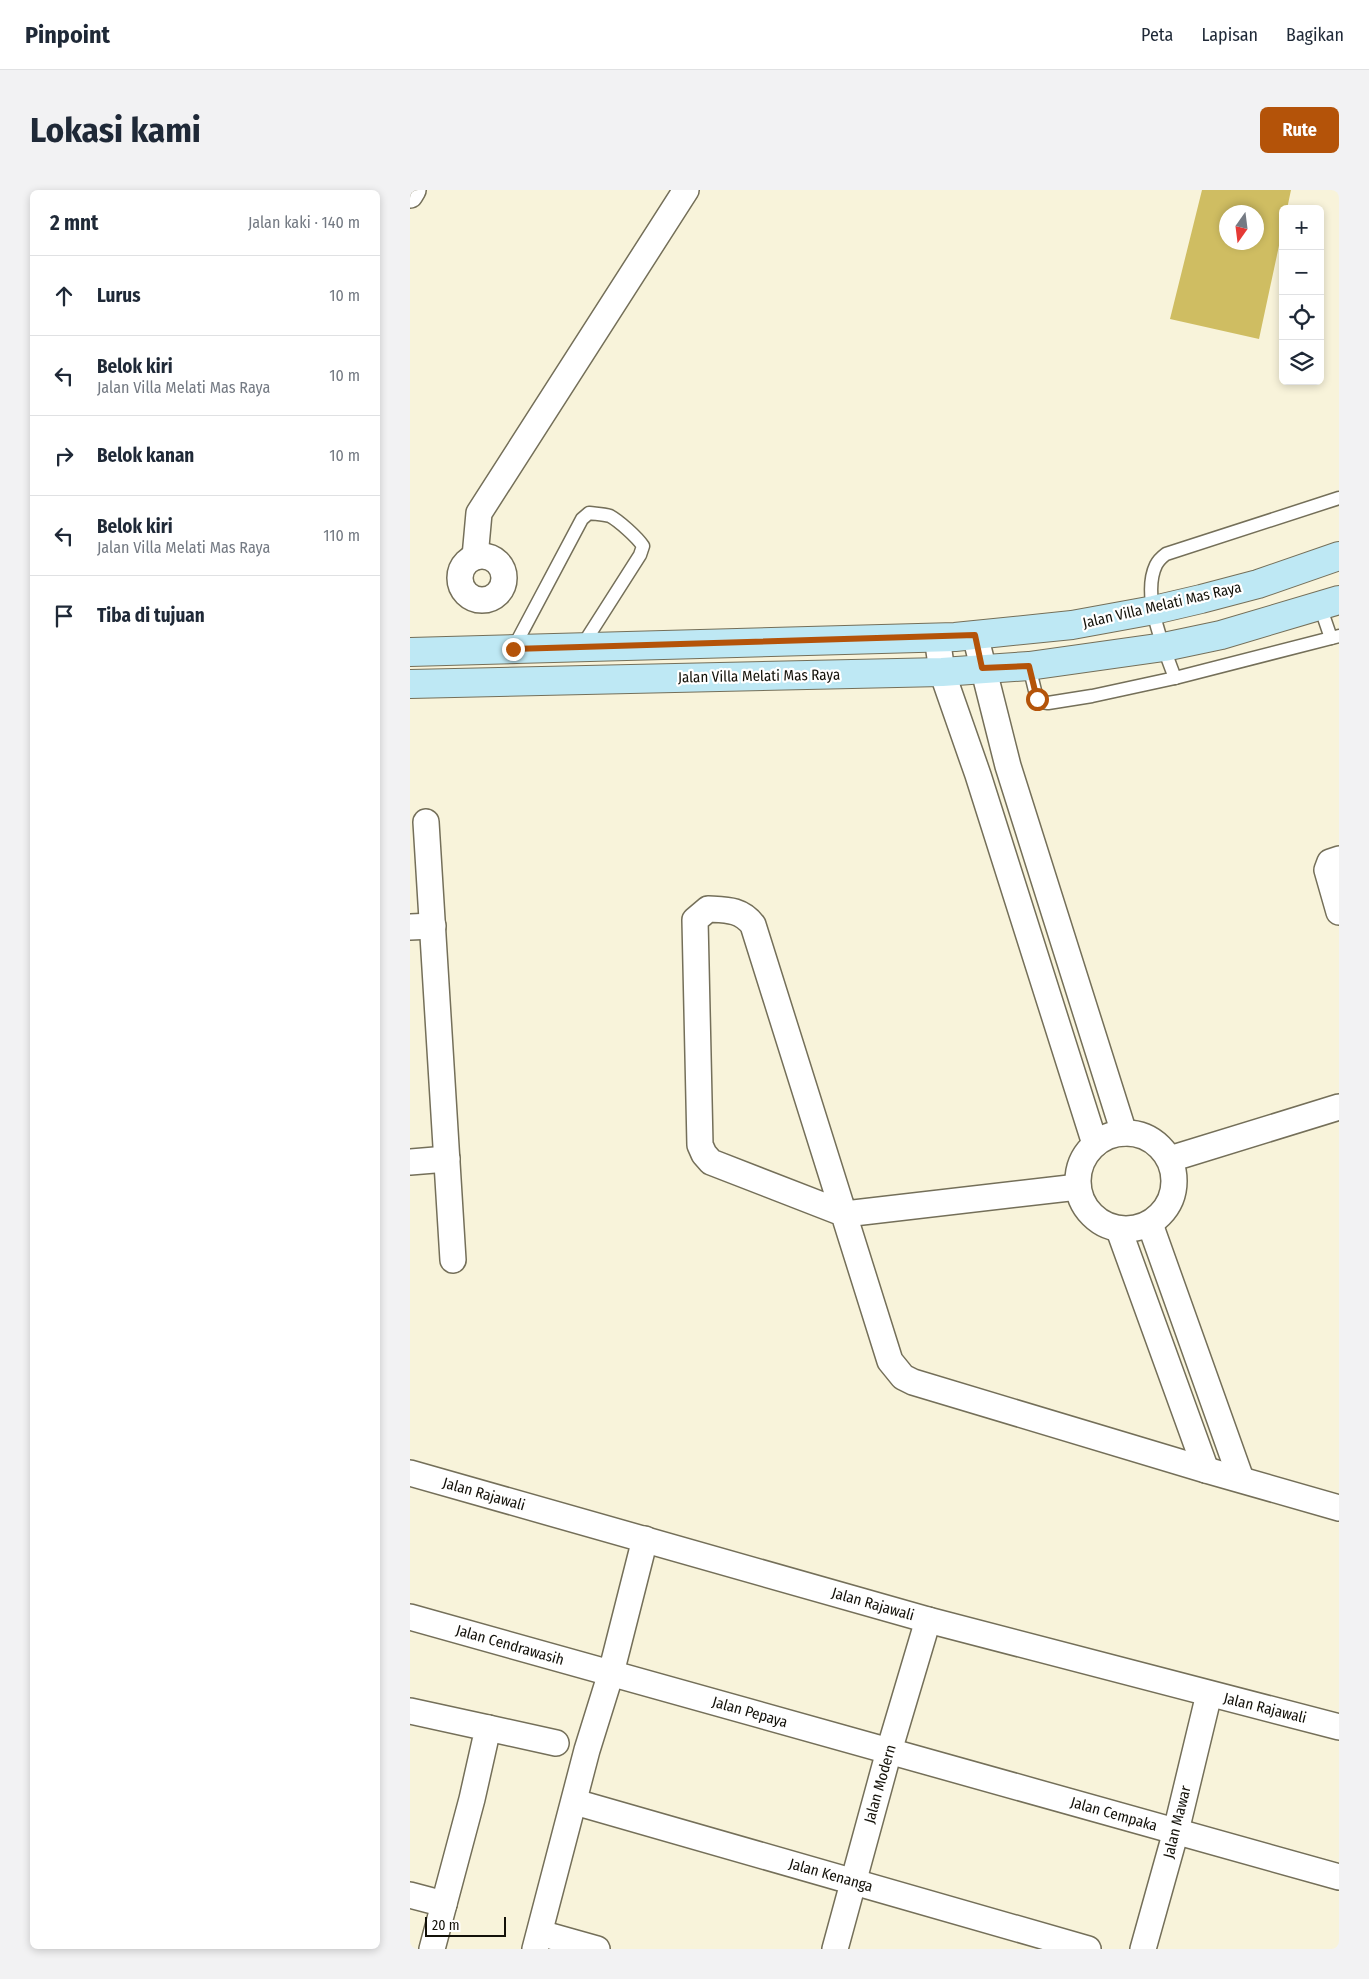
<!DOCTYPE html>
<html lang="id">
<head>
<meta charset="utf-8">
<style>
  body { margin:0; font-family:"Fira Sans Condensed",sans-serif; background:#f2f2f3; color:#1f2937 }
  .controls { position:absolute; right:15px; top:15px; display:grid; overflow:hidden; border-radius:8px; box-shadow:0 2px 8px #0003 }
  .controls button { width:45px; height:45px; display:grid; place-items:center; padding:0; border:0; border-bottom:1px solid #e0e1e3; background:#fff; color:#1f2937; font:25px sans-serif }
  .compass { position:absolute; left:809px; top:15px; width:45px; height:45px; border-radius:50%; background:#fff; box-shadow:0 2px 8px #0003; rotate:194deg }
  .scale { position:absolute; left:15px; bottom:12px; width:81px; box-sizing:border-box; padding-left:5px; border:2px solid #131109; border-top:0; font-size:14px; line-height:18px; white-space:nowrap; color:#131109; -webkit-text-stroke:4px #fff; paint-order:stroke }
  .stop { position:absolute; width:15px; height:15px; margin:-11px; border:4px solid #b45309; border-radius:50%; background:#fff }
  .stop.end { background:#b45309; border-color:#fff; box-shadow:0 1px 5px #0008 }
  .list { margin:0; padding:0; list-style:none }
  h2 { display:flex; justify-content:space-between; align-items:center; height:65px; margin:0; padding:0 20px; font-size:21px }
  h2 small { font-size:16px; font-weight:400; color:#747a83 }
  .list li { display:grid; grid-template-columns:32px 1fr auto; gap:15px; align-items:center; box-sizing:border-box; height:80px; padding:0 20px; border-top:1px solid #e0e1e3 }
  .list b { display:block; font-size:19px; white-space:nowrap }
  .list p { margin:0; font-size:16px; white-space:nowrap; color:#747a83 }
  .list em { font-size:16px; font-style:normal; color:#747a83 }
  .icon { flex:none; width:28px; height:28px; fill:none; stroke:currentColor; stroke-width:2; stroke-linecap:round; stroke-linejoin:round }
  .map { position:relative; flex:none; width:929px; height:1759px; overflow:hidden; border-radius:8px }
  header { display:flex; align-items:center; gap:30px; box-sizing:border-box; height:70px; padding:0 25px; background:#fff; border-bottom:1px solid #e0e1e3 }
  header strong { font-size:24px }
  nav { display:flex; gap:28px; margin-inline-start:auto; font-size:18px }
  .intro { display:flex; align-items:center; justify-content:space-between; box-sizing:border-box; height:120px; padding:0 30px }
  h1 { margin:0; font-size:35px }
  .button { padding:12px 22px; border-radius:8px; background:#b45309; color:#fff; font-size:18px; font-weight:700 }
  main { display:flex; gap:30px; padding:0 30px }
  aside { flex:1; background:#fff; border-radius:8px; box-shadow:0 2px 8px #0003 }
  .map>svg:first-child { display:block }
  .water { fill:#cfbd62; fill-rule:evenodd }
  .lines { fill:none; stroke-linecap:round; stroke-linejoin:round }
  .lane-casing { stroke:#746f59; stroke-width:15 }
  .street-casing { stroke:#746f59; stroke-width:28 }
  .secondary-casing { stroke:#746f59; stroke-width:30 }
  .lane { stroke:#fff; stroke-width:12 }
  .street { stroke:#fff; stroke-width:25 }
  .secondary { stroke:#bee8f4; stroke-width:28 }
  .route { stroke:#b45309; stroke-width:6 }
  .labels { text-anchor:middle; dominant-baseline:central; stroke-width:4.5; stroke-linejoin:round; paint-order:stroke }
  .street-label { font-size:15px; fill:#131109; stroke:#fff }
</style>
</head>
<body>
<header>
<strong>Pinpoint</strong>
<nav><a>Peta</a><a>Lapisan</a><a>Bagikan</a></nav>
</header>
<div class="intro"><h1>Lokasi kami</h1><a class="button">Rute</a></div>
<main>
<aside>
<h2>2 mnt<small>Jalan kaki · 140 m</small></h2>
<ul class="list">
<li><svg class="icon" aria-label="ahead" viewBox="0 0 24 24"><path d="M12 20V5M6 11l6-6 6 6"/></svg><div><b>Lurus</b></div><em>10 m</em></li>
<li><svg class="icon" aria-label="left" viewBox="0 0 24 24"><path d="M17 20v-9H6M10 6l-5 5 5 5"/></svg><div><b>Belok kiri</b><p>Jalan Villa Melati Mas Raya</p></div><em>10 m</em></li>
<li><svg class="icon" aria-label="right" viewBox="0 0 24 24"><path d="M7 20v-9h11M14 6l5 5-5 5"/></svg><div><b>Belok kanan</b></div><em>10 m</em></li>
<li><svg class="icon" aria-label="left" viewBox="0 0 24 24"><path d="M17 20v-9H6M10 6l-5 5 5 5"/></svg><div><b>Belok kiri</b><p>Jalan Villa Melati Mas Raya</p></div><em>110 m</em></li>
<li><svg class="icon" aria-label="arrive" viewBox="0 0 24 24"><path d="M6 21V4h12l-3 4 3 4H6"/></svg><div><b>Tiba di tujuan</b></div></li>
</ul>
</aside>
<div class="map">
<svg width="929" height="1759" viewBox="0 0 929 1759">
  <rect width="100%" height="100%" fill="#f8f3da"/>
  <!-- water -->
  <path class="water" d="M792 0H881L877 19H873V37L849 149 760 129ZM816 22H846V52H816Z"/>
  <g class="lines">
    <defs>
      <g id="lane">
        <polyline points="910,416 921,448"/>
        <path d="M103 459 172 329 179 323C186 324 193 324 200 326 209 331 227 347 233 356L230 365 172 456"/>
        <polyline points="619,476 627,509 632,512 638,513 682,506 765,488 929,446"/>
        <path d="M765 488C754 458 731 406 746 375 748 371 752 367 756 364L929 308"/>
      </g>
      <g id="street">
        <polyline points="0,5 3,0"/>
        <circle cx="72" cy="388" r="22"/>
        <polyline points="65,367 69,323 276,0"/>
        <polyline points="565,445 598,576 714,943"/>
        <polyline points="527,447 532,482 568,585 685,954"/>
        <polyline points="16,632 43,1070"/>
        <polyline points="929,669 920,672 917,680 929,722"/>
        <polyline points="0,737 23,736"/>
        <circle cx="716" cy="991" r="48"/>
        <polyline points="760,969 929,917"/>
        <polyline points="0,972 37,969"/>
        <path d="M668 997 435 1024 301 972 294 964 290 955 285 730 298 719C316 720 331 719 343 735L480 1171 493 1187 503 1192 796 1280 929 1318"/>
        <polyline points="740,1034 831,1289"/>
        <polyline points="709,1040 796,1280"/>
        <polyline points="0,1283 518,1430 929,1537"/>
        <polyline points="0,1427 929,1687"/>
        <polyline points="0,1521 78,1538 62,1609 22,1759"/>
        <polyline points="78,1538 146,1553"/>
        <polyline points="165,1612 678,1759"/>
        <polyline points="0,1705 34,1714"/>
        <polyline points="130,1743 187,1759"/>
        <polyline points="125,1759 177,1560 201,1483 235,1349"/>
        <polyline points="425,1759 479,1561 518,1430"/>
        <polyline points="733,1759 766,1641 799,1504"/>
      </g>
      <g id="secondary">
        <polyline points="0,462 545,447 662,435 744,420 791,409 848,394 929,366"/>
        <polyline points="0,494 532,482 619,476 754,457 811,445 929,410"/>
      </g>
    </defs>
    <!-- lane casing -->
    <use href="#lane" class="lane-casing"/>
    <!-- street casing -->
    <use href="#street" class="street-casing"/>
    <!-- secondary casing -->
    <use href="#secondary" class="secondary-casing"/>
    <!-- lane -->
    <use href="#lane" class="lane"/>
    <!-- street -->
    <use href="#street" class="street"/>
    <!-- secondary -->
    <use href="#secondary" class="secondary"/>
  </g>
  <g class="lines">
    <!-- route -->
    <polyline class="route" points="103,459 565,445 572,478 619,476 627,509"/>
  </g>
  <g class="labels">
    <!-- street labels -->
    <g class="street-label">
      <text transform="translate(752 415) rotate(-13)">Jalan Villa Melati Mas Raya</text>
      <text transform="translate(349 486) rotate(-1)">Jalan Villa Melati Mas Raya</text>
      <text transform="translate(74 1304) rotate(16)">Jalan Rajawali</text>
      <text transform="translate(463 1414) rotate(16)">Jalan Rajawali</text>
      <text transform="translate(100 1455) rotate(16)">Jalan Cendrawasih</text>
      <text transform="translate(855 1518) rotate(14)">Jalan Rajawali</text>
      <text transform="translate(340 1522) rotate(16)">Jalan Pepaya</text>
      <text transform="translate(470 1594) rotate(-74)">Jalan Modern</text>
      <text transform="translate(704 1624) rotate(16)">Jalan Cempaka</text>
      <text transform="translate(767 1632) rotate(-76)">Jalan Mawar</text>
      <text transform="translate(421 1685) rotate(16)">Jalan Kenanga</text>
    </g>
  </g>
</svg>
<div class="controls">
<button>+</button>
<button>−</button>
<button><svg class="icon" aria-label="locate" viewBox="0 0 24 24"><circle cx="12" cy="12" r="6"/><path d="M12 2v4M12 18v4M2 12h4M18 12h4"/></svg></button>
<button><svg class="icon" aria-label="layers" viewBox="0 0 24 24"><path d="M12 4l9 5-9 5-9-5zM3 14l9 5 9-5"/></svg></button>
</div>
<svg class="compass" viewBox="-18 -18 36 36"><path d="M0-13l5 13h-10z" fill="#e53935"/><path d="M0 13l5-13h-10z" fill="#747a83"/></svg>
<div class="scale">20 m</div>
<div class="stop" style="left:627px;top:509px"></div>
<div class="stop end" style="left:103px;top:459px"></div>
</div>
</main>
</body>
</html>
